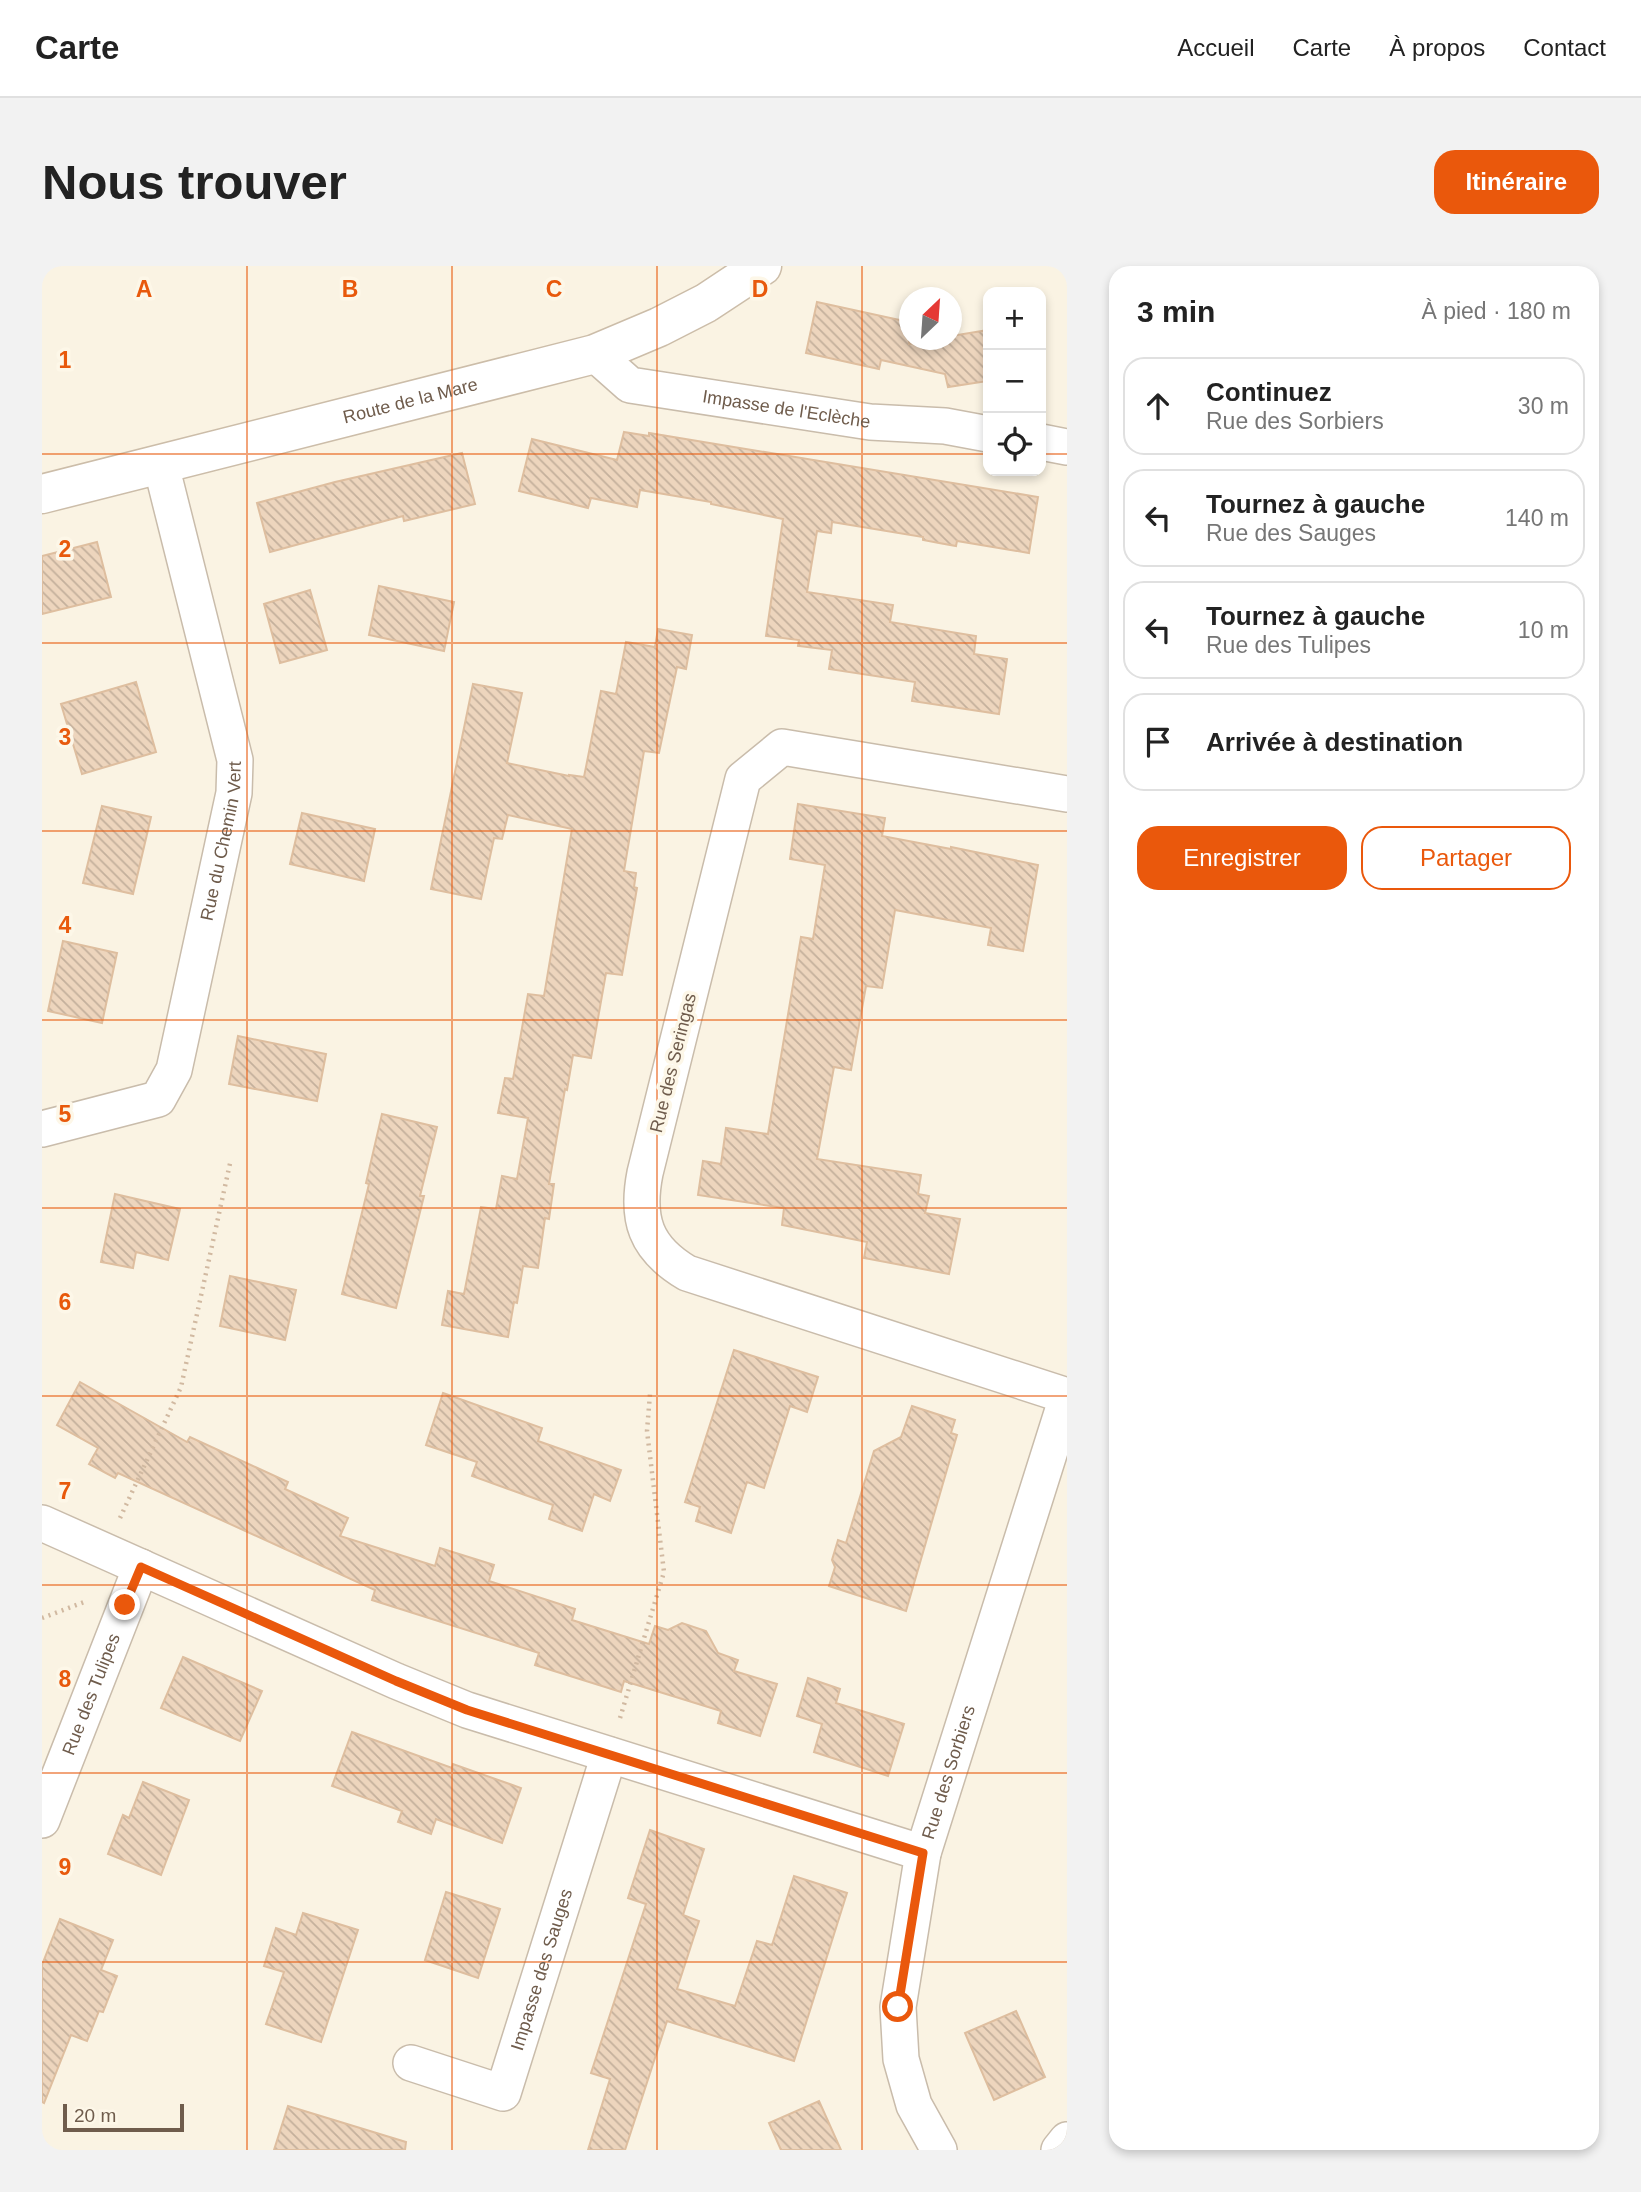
<!DOCTYPE html>
<html lang="fr">
<head>
<meta charset="utf-8">
<style>
  body { margin:0; font-family:Arial,sans-serif; background:#f2f2f2; color:#222 }
  .controls { position:absolute; right:21px; top:21px; display:grid; overflow:hidden; border-radius:14px; box-shadow:0 4px 10px #0003 }
  .controls button { width:63px; height:63px; display:grid; place-items:center; padding:0; border:0; border-bottom:2px solid #e0e0e0; background:#fff; color:#222; font:35px sans-serif }
  .compass { position:absolute; left:857px; top:21px; width:63px; height:63px; border-radius:50%; background:#fff; box-shadow:0 4px 10px #0003; rotate:25deg }
  .scale { position:absolute; left:21px; bottom:18px; width:121px; box-sizing:border-box; padding-left:7px; border:4px solid #6f5c4c; border-top:0; font-size:19px; line-height:24px; white-space:nowrap; color:#6f5c4c; -webkit-text-stroke:5px #fdf7e8; paint-order:stroke }
  .stop { position:absolute; width:21px; height:21px; margin:-16px; border:5px solid #ea580c; border-radius:50%; background:#fff }
  .stop.end { background:#ea580c; border-color:#fff; box-shadow:0 2px 7px #0008 }
  .list { margin:0; padding:0; list-style:none }
  h2 { display:flex; justify-content:space-between; align-items:center; height:91px; margin:0; padding:0 28px; font-size:30px }
  h2 small { font-size:23px; font-weight:400; color:#767676 }
  .list li { display:grid; grid-template-columns:46px 1fr auto; gap:21px; align-items:center; box-sizing:border-box; height:98px; margin:0 14px 14px; padding:0 14px; border:2px solid #e0e0e0; border-radius:21px }
  .list b { display:block; font-size:26px; white-space:nowrap }
  .list p { margin:0; font-size:23px; white-space:nowrap; color:#767676 }
  .list em { font-size:23px; font-style:normal; color:#767676 }
  .actions { display:flex; gap:14px; padding:21px 28px }
  .actions a { flex:1; padding:16px 0; border:2px solid #ea580c; border-radius:21px; text-align:center; font-size:24px; color:#ea580c }
  .actions .main { background:#ea580c; color:#fff }
  .icon { flex:none; width:38px; height:38px; fill:none; stroke:currentColor; stroke-width:2; stroke-linecap:round; stroke-linejoin:round }
  .map { position:relative; flex:none; width:1025px; height:1884px; overflow:hidden; border-radius:21px }
  header { display:flex; align-items:center; gap:42px; box-sizing:border-box; height:98px; padding:0 35px; background:#fff; border-bottom:2px solid #e0e0e0 }
  header strong { font-size:33px }
  nav { display:flex; gap:38px; margin-inline-start:auto; font-size:24px }
  .intro { display:flex; align-items:center; justify-content:space-between; box-sizing:border-box; height:168px; padding:0 42px }
  h1 { margin:0; font-size:49px }
  .button { padding:18px 32px; border-radius:21px; background:#ea580c; color:#fff; font-size:24px; font-weight:700 }
  main { display:flex; gap:42px; padding:0 42px }
  aside { flex:1; background:#fff; border-radius:21px; box-shadow:0 4px 10px #0003 }
  .map>svg:first-child { display:block }
  .building { fill:url(#building-back-hatch); stroke:#debe9f; stroke-width:2 }
  .lines { fill:none; stroke-linecap:round; stroke-linejoin:round }
  .street-casing { stroke:#c9bcab; stroke-width:38 }
  .secondary-casing { stroke:#ccbda9; stroke-width:41 }
  .path { stroke:#d1b9a1; stroke-width:4.5; stroke-dasharray:2 5; stroke-linecap:butt }
  .street { stroke:#fff; stroke-width:35 }
  .secondary { stroke:#fff; stroke-width:38 }
  .route { stroke:#ea580c; stroke-width:9 }
  .grid { fill:none; stroke:#e8590c; stroke-width:2; stroke-opacity:0.55 }
  .labels { text-anchor:middle; dominant-baseline:central; stroke-width:7; stroke-linejoin:round; paint-order:stroke }
  .street-label { font-size:18px; fill:#6f5c4c; stroke:#fdf7e8 }
  .grid-label { font-size:23px; text-anchor:middle; font-weight:bold; fill:#e8590c; stroke:#fdf7e8; stroke-width:7; stroke-linejoin:round; paint-order:stroke }
</style>
</head>
<body>
<header>
<strong>Carte</strong>
<nav><a>Accueil</a><a>Carte</a><a>À propos</a><a>Contact</a></nav>
</header>
<div class="intro"><h1>Nous trouver</h1><a class="button">Itinéraire</a></div>
<main>
<div class="map">
<svg width="1025" height="1884" viewBox="0 0 1025 1884">
  <defs>
    <pattern id="building-back-hatch" width="6" height="6" patternUnits="userSpaceOnUse" patternTransform="scale(1.75)"><rect width="6" height="6" fill="#edd5bd"/><path d="M-1 5l2 2M0 0l6 6M5-1l2 2" fill="none" stroke="#c4b09c"/></pattern>
  </defs>
  <rect width="100%" height="100%" fill="#faf3e3"/>
  <!-- building -->
  <g class="building">
    <polygon points="775,36 867,56 867,78 891,74 909,74 909,70 946,64 946,115 906,121 903,108 839,94 837,103 764,87"/>
    <polygon points="582,166 607,170 607,167 996,231 987,287 915,275 914,280 897,277 881,274 881,271 790,256 789,267 775,265 765,326 851,339 848,356 934,370 932,388 965,393 957,448 870,435 873,416 787,403 790,384 756,380 757,374 724,370 741,253 669,238 669,236 598,224 595,241 549,232 546,242 477,225 490,173 575,194"/>
    <polygon points="420,187 433,238 362,255 361,250 228,286 215,237 293,216"/>
    <polygon points="55,276 69,331 0,348 0,290"/>
    <polygon points="337,320 412,336 402,385 327,369"/>
    <polygon points="268,324 285,384 238,397 222,338"/>
    <polygon points="616,363 650,369 644,403 635,401 617,487 602,485 582,605 594,607 592,621 595,622 580,709 564,707 549,792 531,789 525,824 523,823 507,918 512,918 507,953 503,952 496,1002 481,1000 475,1037 472,1036 466,1071 400,1059 406,1025 422,1028 439,941 454,943 460,910 475,913 486,852 456,847 463,812 471,813 486,728 502,730 530,563 466,549 460,573 452,572 439,633 389,623 431,418 480,427 465,497 527,510 527,509 542,511 559,425 574,428 584,376 613,381"/>
    <polygon points="94,416 114,486 40,508 19,438"/>
    <polygon points="756,538 843,552 840,570 909,583 909,581 996,599 981,685 946,679 949,662 853,644 840,722 824,720 809,804 792,801 775,893 879,909 876,928 887,930 883,947 918,953 907,1008 822,992 825,976 740,959 742,942 656,929 661,895 679,898 684,862 726,868 759,671 771,673 783,599 748,593"/>
    <polygon points="60,540 109,551 91,628 41,617"/>
    <polygon points="260,547 333,563 322,615 248,598"/>
    <polygon points="21,675 75,687 60,757 6,745"/>
    <polygon points="196,770 284,788 275,835 187,818"/>
    <polygon points="340,848 395,861 378,930 382,930 354,1042 300,1028 327,918 324,917"/>
    <polygon points="73,928 138,943 126,994 94,986 91,1002 59,996"/>
    <polygon points="188,1010 254,1024 243,1074 178,1060"/>
    <polygon points="692,1084 776,1111 765,1146 748,1140 722,1222 705,1216 689,1267 654,1255 658,1241 643,1236"/>
    <polygon points="38,1116 145,1176 148,1171 246,1216 243,1223 306,1252 298,1270 393,1300 398,1282 452,1299 447,1315 533,1343 530,1354 607,1378 613,1360 626,1364 640,1357 664,1365 676,1387 696,1394 692,1405 735,1418 718,1470 676,1457 679,1445 582,1415 579,1426 493,1399 497,1387 330,1334 333,1324 76,1207 73,1212 47,1198 56,1182 15,1159"/>
    <polygon points="401,1127 500,1162 496,1175 579,1204 568,1235 552,1228 540,1265 507,1253 511,1239 430,1210 435,1196 384,1179"/>
    <polygon points="870,1140 913,1154 909,1167 915,1169 864,1345 787,1320 793,1301 790,1294 796,1274 804,1277 832,1185 859,1171"/>
    <polygon points="141,1391 220,1425 198,1475 119,1442"/>
    <polygon points="766,1412 798,1423 794,1437 862,1458 846,1510 772,1486 780,1458 755,1450"/>
    <polygon points="310,1466 410,1502 411,1498 479,1522 460,1577 394,1553 389,1568 356,1556 360,1545 290,1520"/>
    <polygon points="101,1516 147,1534 119,1609 66,1588 81,1549 87,1552"/>
    <polygon points="608,1564 662,1583 641,1649 657,1655 635,1723 693,1740 715,1675 730,1679 752,1610 805,1627 752,1795 625,1755 583,1884 546,1884 568,1813 549,1807 604,1638 586,1632"/>
    <polygon points="404,1626 458,1643 436,1712 383,1694"/>
    <polygon points="261,1647 316,1664 279,1776 224,1758 242,1706 222,1700 234,1662 254,1669"/>
    <polygon points="18,1653 71,1674 59,1704 75,1710 61,1746 57,1745 45,1775 29,1769 2,1837 0,1836 0,1699"/>
    <polygon points="974,1745 1003,1811 952,1834 923,1767"/>
    <polygon points="777,1835 799,1884 739,1884 727,1857"/>
    <polygon points="246,1840 364,1876 363,1884 232,1884"/>
  </g>
  <g class="lines">
    <defs>
      <g id="street">
        <path id="s1" d="M553 88 588 119 828 156 903 160 946 168"/>
        <polyline points="999,176 1025,181"/>
        <path d="M1025 528 740 481 701 513 603 907C594 953 603 982 645 1007L1025 1130"/>
        <path id="s2" d="M0 863 116 833 132 804 192 527 193 494 119 199"/>
        <polyline points="0,1257 354,1415 425,1444 881,1587"/>
        <path id="s3" d="M0 1554 99 1301"/>
        <path id="s4" d="M369 1797 461 1827 567 1489"/>
        <path id="s5" d="M897 1884 872 1839 859 1793 856 1741 881 1587 1025 1131"/>
        <polyline points="1017,1884 1025,1874"/>
      </g>
      <g id="secondary">
        <path id="s6" d="M0 228 553 88 617 61 664 37 720 0"/>
      </g>
    </defs>
    <!-- street casing -->
    <use href="#street" class="street-casing"/>
    <!-- secondary casing -->
    <use href="#secondary" class="secondary-casing"/>
    <!-- path -->
    <g class="path">
      <polyline points="78,1252 139,1121 189,893"/>
      <polyline points="0,1352 45,1335"/>
      <polyline points="578,1452 622,1306 605,1165 608,1128"/>
    </g>
    <!-- street -->
    <use href="#street" class="street"/>
    <!-- secondary -->
    <use href="#secondary" class="secondary"/>
  </g>
  <g class="lines">
    <!-- route -->
    <polyline class="route" points="83,1339 99,1301 354,1415 425,1444 881,1587 856,1741"/>
  </g>
  <!-- grid -->
  <path class="grid" d="M205 0V1884M410 0V1884M615 0V1884M820 0V1884M0 188H946M999 188H1025M0 377H1025M0 565H1025M0 754H1025M0 942H1025M0 1130H1025M0 1319H1025M0 1507H1025M0 1696H1025"/>
  <g class="labels">
    <!-- street labels -->
    <g class="street-label">
      <text stroke="none"><textPath href="#s6" startOffset="380">Route de la Mare</textPath></text>
      <text stroke="none"><textPath href="#s1" startOffset="205">Impasse de l'Eclèche</textPath></text>
      <text stroke="none"><textPath href="#s2" startOffset="387">Rue du Chemin Vert</textPath></text>
      <text transform="translate(631 797) rotate(-76)">Rue des Seringas</text>
      <text stroke="none"><textPath href="#s3" startOffset="135">Rue des Tulipes</textPath></text>
      <text stroke="none"><textPath href="#s5" startOffset="392">Rue des Sorbiers</textPath></text>
      <text stroke="none"><textPath href="#s4" startOffset="226">Impasse des Sauges</textPath></text>
    </g>
  </g>
  <g class="grid-label">
    <text x="102" y="31">A</text>
    <text x="308" y="31">B</text>
    <text x="512" y="31">C</text>
    <text x="718" y="31">D</text>
    <text x="23" y="102">1</text>
    <text x="23" y="291">2</text>
    <text x="23" y="479">3</text>
    <text x="23" y="667">4</text>
    <text x="23" y="856">5</text>
    <text x="23" y="1044">6</text>
    <text x="23" y="1233">7</text>
    <text x="23" y="1421">8</text>
    <text x="23" y="1609">9</text>
  </g>
</svg>
<div class="controls">
<button>+</button>
<button>−</button>
<button><svg class="icon" aria-label="locate" viewBox="0 0 24 24"><circle cx="12" cy="12" r="6"/><path d="M12 2v4M12 18v4M2 12h4M18 12h4"/></svg></button>
</div>
<svg class="compass" viewBox="-18 -18 36 36"><path d="M0-13l5 13h-10z" fill="#e53935"/><path d="M0 13l5-13h-10z" fill="#767676"/></svg>
<div class="scale">20 m</div>
<div class="stop" style="left:856px;top:1741px"></div>
<div class="stop end" style="left:83px;top:1339px"></div>
</div>
<aside>
<h2>3 min<small>À pied · 180 m</small></h2>
<ul class="list">
<li><svg class="icon" aria-label="ahead" viewBox="0 0 24 24"><path d="M12 20V5M6 11l6-6 6 6"/></svg><div><b>Continuez</b><p>Rue des Sorbiers</p></div><em>30 m</em></li>
<li><svg class="icon" aria-label="left" viewBox="0 0 24 24"><path d="M17 20v-9H6M10 6l-5 5 5 5"/></svg><div><b>Tournez à gauche</b><p>Rue des Sauges</p></div><em>140 m</em></li>
<li><svg class="icon" aria-label="left" viewBox="0 0 24 24"><path d="M17 20v-9H6M10 6l-5 5 5 5"/></svg><div><b>Tournez à gauche</b><p>Rue des Tulipes</p></div><em>10 m</em></li>
<li><svg class="icon" aria-label="arrive" viewBox="0 0 24 24"><path d="M6 21V4h12l-3 4 3 4H6"/></svg><div><b>Arrivée à destination</b></div></li>
</ul>
<div class="actions"><a class="main">Enregistrer</a><a>Partager</a></div>
</aside>
</main>
</body>
</html>
